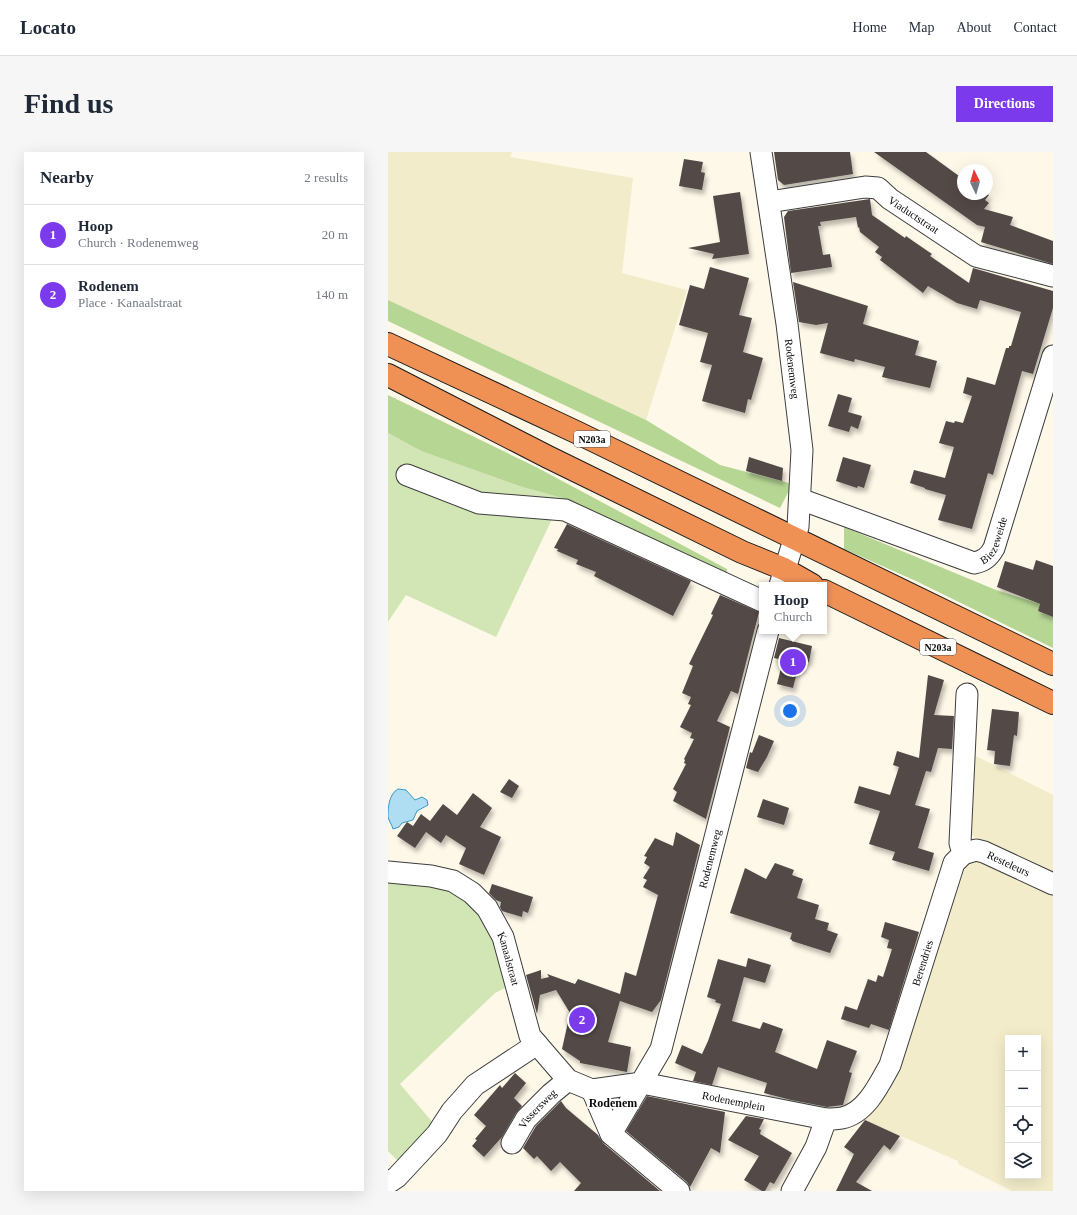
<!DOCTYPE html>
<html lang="en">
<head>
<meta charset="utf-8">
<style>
  body { margin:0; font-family:Georgia,serif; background:#f6f6f7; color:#1f2937 }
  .controls { position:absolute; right:12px; bottom:12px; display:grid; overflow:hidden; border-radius:0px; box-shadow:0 4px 16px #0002 }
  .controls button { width:36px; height:36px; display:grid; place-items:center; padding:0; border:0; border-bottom:1px solid #e0e1e3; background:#fff; color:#1f2937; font:20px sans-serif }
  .compass { position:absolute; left:569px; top:12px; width:36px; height:36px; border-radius:50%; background:#fff; box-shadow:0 4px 16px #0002; rotate:355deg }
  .you { position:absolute; left:402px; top:559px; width:14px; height:14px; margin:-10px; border:3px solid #fff; border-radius:50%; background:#1a73e8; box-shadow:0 0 0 6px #1a73e833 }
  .badge { display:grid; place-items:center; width:26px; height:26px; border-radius:50%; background:#7c3aed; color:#fff; font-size:13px; font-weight:700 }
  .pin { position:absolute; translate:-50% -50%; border:2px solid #fff; box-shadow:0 1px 4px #0006 }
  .popup { position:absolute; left:371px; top:430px; width:68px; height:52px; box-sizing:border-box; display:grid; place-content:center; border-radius:0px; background:#fff; filter:drop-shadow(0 1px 3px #0005); font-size:13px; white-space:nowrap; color:#747a83 }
  .popup b { font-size:15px; color:#1f2937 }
  .popup::after { content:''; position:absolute; left:50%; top:100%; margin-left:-8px; border:8px solid transparent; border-top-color:#fff }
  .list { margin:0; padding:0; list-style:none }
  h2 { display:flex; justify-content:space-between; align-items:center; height:52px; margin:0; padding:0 16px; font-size:17px }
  h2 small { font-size:13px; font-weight:400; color:#747a83 }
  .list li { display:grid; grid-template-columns:26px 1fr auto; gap:12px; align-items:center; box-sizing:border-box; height:60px; padding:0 16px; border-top:1px solid #e0e1e3 }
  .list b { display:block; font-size:15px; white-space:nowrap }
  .list p { margin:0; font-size:13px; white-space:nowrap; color:#747a83 }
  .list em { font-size:13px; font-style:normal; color:#747a83 }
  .icon { flex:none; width:22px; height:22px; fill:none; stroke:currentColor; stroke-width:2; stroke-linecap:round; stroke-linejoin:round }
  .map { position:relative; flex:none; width:665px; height:1039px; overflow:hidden; border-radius:0px }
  header { display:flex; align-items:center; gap:24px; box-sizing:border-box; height:56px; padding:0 20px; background:#fff; border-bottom:1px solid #e0e1e3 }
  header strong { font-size:19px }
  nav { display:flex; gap:22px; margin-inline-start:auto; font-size:14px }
  .intro { display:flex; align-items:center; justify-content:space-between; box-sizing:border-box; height:96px; padding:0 24px }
  h1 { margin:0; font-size:28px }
  .button { padding:10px 18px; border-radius:0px; background:#7c3aed; color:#fff; font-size:14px; font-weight:700 }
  main { display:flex; gap:24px; padding:0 24px }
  aside { flex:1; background:#fff; border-radius:0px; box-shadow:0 4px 16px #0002 }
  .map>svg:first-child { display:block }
  .farmland { fill:#f2ecca; fill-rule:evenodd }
  .green { fill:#d1e6b4 }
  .forest { fill:#b6d694 }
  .water { fill:#afdef3; stroke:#3898c7 }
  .building { fill:#524a47; filter:url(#shadow) }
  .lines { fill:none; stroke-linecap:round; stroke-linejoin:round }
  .minor-casing { stroke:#3d3d3d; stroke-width:23 }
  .highway-casing { stroke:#1b1b1b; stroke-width:24 }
  .minor { stroke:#fff; stroke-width:21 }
  .highway { stroke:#ef9155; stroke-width:22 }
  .labels { text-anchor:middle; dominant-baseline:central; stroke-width:4; stroke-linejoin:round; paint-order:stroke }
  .shield { fill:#fff; stroke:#545454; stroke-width:1 }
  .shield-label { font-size:10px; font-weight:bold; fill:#0a0a0a }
  .street-label { font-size:11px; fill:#0a0a0a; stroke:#fff }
  .neighbourhood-label { font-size:12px; font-weight:bold; fill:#0a0a0a; stroke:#fff }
</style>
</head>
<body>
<header>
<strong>Locato</strong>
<nav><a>Home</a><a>Map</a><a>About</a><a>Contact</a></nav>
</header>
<div class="intro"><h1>Find us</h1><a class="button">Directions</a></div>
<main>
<aside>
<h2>Nearby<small>2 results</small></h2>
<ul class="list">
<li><span class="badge">1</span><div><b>Hoop</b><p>Church · Rodenemweg</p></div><em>20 m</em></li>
<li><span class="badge">2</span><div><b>Rodenem</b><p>Place · Kanaalstraat</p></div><em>140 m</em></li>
</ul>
</aside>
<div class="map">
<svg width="665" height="1039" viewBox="0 0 665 1039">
  <defs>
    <filter id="shadow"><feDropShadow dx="2.5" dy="4.5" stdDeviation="2" flood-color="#0004"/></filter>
  </defs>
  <rect width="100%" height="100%" fill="#fef8e8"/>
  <!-- farmland -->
  <g class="farmland">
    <polygon points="0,0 124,0 122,5 245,26 234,121 299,138 258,268 0,148"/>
    <polygon points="586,603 665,643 665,720 585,684 582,679"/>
    <path d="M590 709 665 743V1039H624L570 1012V1009L476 968 490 954 502 938 510 921 576 719 578 714 585 710ZM620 886H650V1024H620Z"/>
  </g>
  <!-- green -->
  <g class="green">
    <polygon points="0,281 33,299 131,334 174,346 108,485 18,443 0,470"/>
    <polygon points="0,728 50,735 74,745 95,761 112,806 121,834 107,841 12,932 46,972 11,1010 0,999"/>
  </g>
  <!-- forest -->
  <g class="forest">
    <polygon points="0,148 258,268 332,313 401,331 404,333 392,356 0,169"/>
    <polygon points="0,243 148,315 339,417 340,425 174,346 131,334 33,299 0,281"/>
    <polygon points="456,375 608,438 652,452 650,459 665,465 665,496 528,429 456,397"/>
  </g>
  <!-- water -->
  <path class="water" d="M10 637 18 638 27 648 34 645 39 648 40 653 29 659 25 668 14 671 11 675 5 677C4 673 1 669 0 665 0 655 1 642 10 637Z"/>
  <!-- building -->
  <g class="building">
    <polygon points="386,0 462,0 465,22 396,33 390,28"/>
    <polygon points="486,0 538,0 571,24 572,23 575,25 575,42 599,42 601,43 597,48 601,51 596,57 625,65 622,73 665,89 665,112 593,90 597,75 589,73"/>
    <polygon points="296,7 315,10 313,20 317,21 314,38 291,34"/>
    <polygon points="352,40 361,102 324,107 326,102 300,96 332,90 325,44"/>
    <polygon points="482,47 484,63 517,86 518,84 525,89 544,102 542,104 581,131 585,116 665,139 665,156 645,222 634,219 605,323 600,321 584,377 550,368 558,343 537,337 537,336 522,331 526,318 557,326 566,295 551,291 558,269 566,271 567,269 575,271 584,244 575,241 579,225 607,233 618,196 621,196 621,194 623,194 633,160 592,148 589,157 569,151 540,134 535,141 492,108 494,105 487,100 491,95 472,80 471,75 470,76 468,65 432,70 433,74 430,74 435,103 442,102 444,115 403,121 396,65 400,59"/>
    <polygon points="322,115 361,126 351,163 364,166 355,200 375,206 363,248 360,247 357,261 314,249 324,213 312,210 320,181 291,173 302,133 316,137"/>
    <polygon points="405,130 480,154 475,172 531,189 527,203 549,209 542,236 494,225 497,215 467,207 466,210 432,201 440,171 428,173 411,170"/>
    <polygon points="450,242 464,246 460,260 474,264 470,277 463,274 461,280 440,274"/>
    <polygon points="361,305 395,316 394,329 358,319"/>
    <polygon points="455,305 483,313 476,336 470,334 469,336 448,329"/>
    <polygon points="179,372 303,429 285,464 206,424 208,420 188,412 190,408 169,399 170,397 166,396"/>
    <polygon points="648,408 665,414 665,465 650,459 652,452 609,435 617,409 645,418"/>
    <polygon points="332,443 371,460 350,542 343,539 329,569 342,575 318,667 285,649 289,640 285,637 298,612 296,611 297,608 296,607 306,587 302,586 304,581 292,575 303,553 300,552 303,545 294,541 305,514 301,512 325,463 323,462"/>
    <polygon points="391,486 424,494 421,510 416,509 414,517 410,516 405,536 389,532 395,508 386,506"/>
    <polygon points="540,523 556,528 546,563 566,564 564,597 550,596 543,620 538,619 527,653 542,657 530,696 546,701 541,719 504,708 507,700 481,692 492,659 466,651 471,634 502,643 511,615 505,613 509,599 531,606"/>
    <polygon points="604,557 631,560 629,584 626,583 622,614 606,612 607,599 599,598"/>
    <polygon points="371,583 386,589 379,605 370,620 358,616 362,600 364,601"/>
    <polygon points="121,627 131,634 124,646 112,640"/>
    <polygon points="85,641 104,656 92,675 113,685 96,723 71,712 78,696 58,683 53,691 38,680 27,696 9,684 19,670 25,674 33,662 42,669 55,652 69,663"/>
    <polygon points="375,647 401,656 396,673 369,665"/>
    <polygon points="288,680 312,693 273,848 264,860 232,849 220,890 243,895 239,920 192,911 192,909 174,897 182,861 168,838 152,843 149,862 138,823 153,818 153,827 161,825 159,822 187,832 190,827 232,842 237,820 248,824 270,743 255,735 259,728 255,726 262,715 256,711 259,705 256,704 267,686 285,694"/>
    <polygon points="387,711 406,718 404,723 415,727 409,746 431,753 427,767 441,771 439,778 450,782 442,801 404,789 404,788 402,787 404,781 342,761 357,716 378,727"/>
    <polygon points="104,732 145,745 140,761 135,759 134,765 114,759 112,755 113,750 108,748 101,741"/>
    <polygon points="497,770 531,780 501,878 483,872 481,876 453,867 457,854 469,858 480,827 488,830 490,823 495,825 504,797 499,796 501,788 493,785"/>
    <polygon points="360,806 383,813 377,831 356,825 344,869 372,877 375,870 395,877 387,900 429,917 439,888 469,899 461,920 464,921 455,953 439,955 403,948 376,941 379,931 330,915 324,933 305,929 308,920 287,911 294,893 314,902 320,889 333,852 327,850 328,848 319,845 330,807 358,815"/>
    <polygon points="127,921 138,931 126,946 134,954 128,961 114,985 96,1005 84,994 89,988 87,987 98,974 86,963 112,933 114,936"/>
    <polygon points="259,944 337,960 332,1001 323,996 302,1035 299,1030 238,979"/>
    <polygon points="173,949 178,956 210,983 215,991 272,1039 186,1039 193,1031 172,1010 163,1019 149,1004 146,1007 135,996 148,974"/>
    <polygon points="358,964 376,967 371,977 373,978 372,982 404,1001 386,1032 382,1030 377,1039 374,1039 356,1028 371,1004 340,988"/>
    <polygon points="477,968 512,984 502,998 496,993 468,1030 484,1039 448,1039 466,1002 456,995"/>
  </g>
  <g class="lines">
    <defs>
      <g id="minor">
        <path id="s1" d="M373 0 399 172 414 298 410 375 392 433"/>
        <path id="s2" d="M381 50 477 35 490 36 502 47 588 104 665 124"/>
        <polyline points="19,323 91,351 177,358 374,449"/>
        <path id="s3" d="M412 347 586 411C596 409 601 405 606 396L665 204"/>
        <path id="s4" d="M575 702 588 698 596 700 665 732"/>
        <path id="s5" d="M0 720 43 724 65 729 84 741 99 756 115 785 142 884 180 928 204 938"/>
        <path id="s6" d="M204 938 254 931 438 967C443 967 449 967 454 966 478 961 491 933 502 913L566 711 575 702 572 691 579 542"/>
        <polyline points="204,938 223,982 291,1039"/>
        <path id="s7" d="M223 982 273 897 380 479"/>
        <path id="s8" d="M124 991 138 967 163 942 180 928"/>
        <polyline points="0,1031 9,1025 49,982 64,959 87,933 149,892"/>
        <polyline points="404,1039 428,995 438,967"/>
      </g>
      <g id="highway">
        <polyline points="0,192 188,280 665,512"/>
        <polyline points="0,223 160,305 354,400 396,417 424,433"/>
        <polyline points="436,439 665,551"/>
      </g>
    </defs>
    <!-- minor casing -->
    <use href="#minor" class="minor-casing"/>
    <!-- highway casing -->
    <use href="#highway" class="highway-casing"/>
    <!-- minor -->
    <use href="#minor" class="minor"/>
    <!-- highway -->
    <use href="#highway" class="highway"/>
  </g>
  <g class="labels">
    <!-- shield labels -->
    <g class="shield">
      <rect x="186" y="279" width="36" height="16" rx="3"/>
      <rect x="532" y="487" width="36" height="16" rx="3"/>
    </g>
    <g class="shield-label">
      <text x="204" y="287">N203a</text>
      <text x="550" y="495">N203a</text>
    </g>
    <!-- street labels -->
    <g class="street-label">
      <text stroke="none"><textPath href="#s2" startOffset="155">Viaductstraat</textPath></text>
      <text stroke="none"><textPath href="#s1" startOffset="219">Rodenemweg</textPath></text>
      <text stroke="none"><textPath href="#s3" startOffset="218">Biezeweide</textPath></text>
      <text stroke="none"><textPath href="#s7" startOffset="295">Rodenemweg</textPath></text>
      <text stroke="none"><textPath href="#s4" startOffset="49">Resteleurs</textPath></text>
      <text stroke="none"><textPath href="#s5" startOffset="165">Kanaalstraat</textPath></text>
      <text stroke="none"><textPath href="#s6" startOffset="435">Berendries</textPath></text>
      <text stroke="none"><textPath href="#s6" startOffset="144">Rodenemplein</textPath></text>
      <text stroke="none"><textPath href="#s8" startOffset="43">Vissersweg</textPath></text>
    </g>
    <!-- neighbourhood labels -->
    <g class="neighbourhood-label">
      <text x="225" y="951">Rodenem</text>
    </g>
  </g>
</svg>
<div class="controls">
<button>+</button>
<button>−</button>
<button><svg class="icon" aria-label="locate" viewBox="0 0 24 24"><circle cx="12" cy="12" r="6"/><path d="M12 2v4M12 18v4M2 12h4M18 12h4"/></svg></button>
<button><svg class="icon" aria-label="layers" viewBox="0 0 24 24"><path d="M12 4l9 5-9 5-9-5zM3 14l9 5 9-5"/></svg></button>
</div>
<svg class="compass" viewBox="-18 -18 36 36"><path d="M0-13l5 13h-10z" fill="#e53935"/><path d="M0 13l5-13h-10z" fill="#747a83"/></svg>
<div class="you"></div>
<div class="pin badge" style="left:405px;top:510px">1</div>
<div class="popup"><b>Hoop</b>Church</div>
<div class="pin badge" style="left:194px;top:868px">2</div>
</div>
</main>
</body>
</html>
